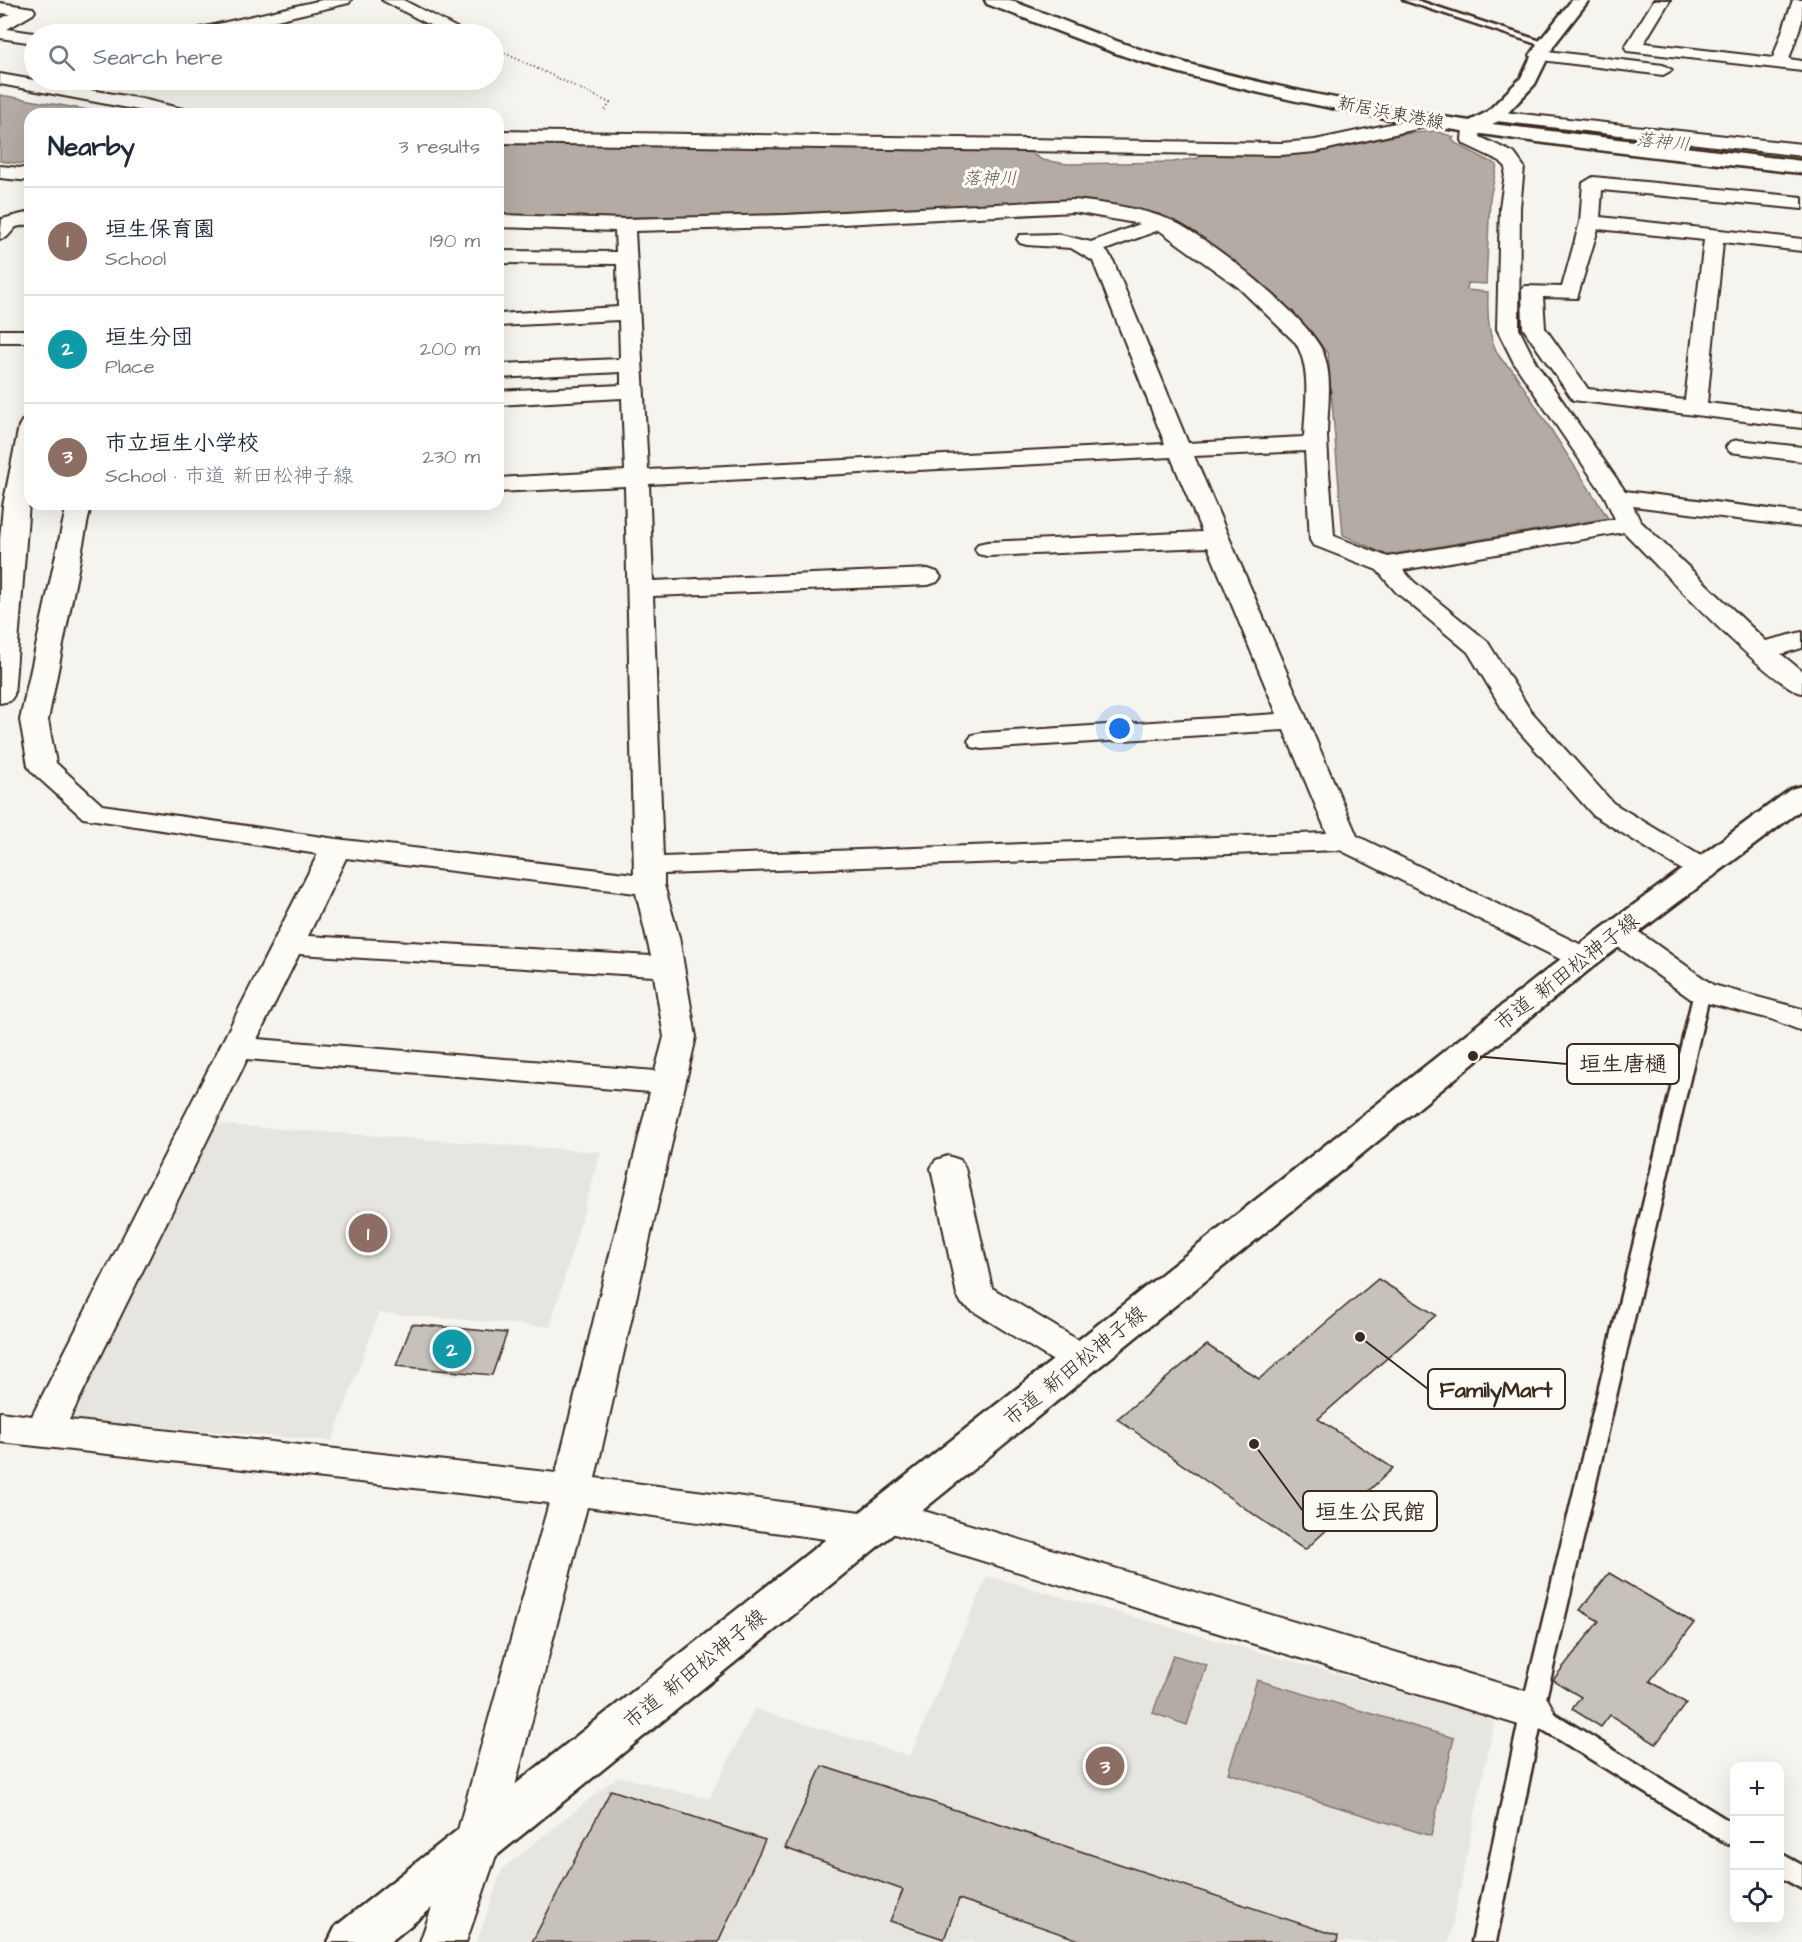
<!DOCTYPE html>
<html lang="en">
<head>
<meta charset="utf-8">
<style>
  body { margin:0; font-family:"Architects Daughter","Klee One",sans-serif; background:#f2f2f3; color:#1f2937 }
  .controls { position:absolute; right:18px; bottom:18px; display:grid; overflow:hidden; border-radius:12px; box-shadow:0 6px 24px #0002 }
  .controls button { width:54px; height:54px; display:grid; place-items:center; padding:0; border:0; border-bottom:2px solid #e0e1e3; background:#fff; color:#1f2937; font:30px sans-serif }
  .you { position:absolute; left:1120px; top:729px; width:21px; height:21px; margin:-15px; border:4px solid #fff; border-radius:50%; background:#1a73e8; box-shadow:0 0 0 9px #1a73e833 }
  .badge { display:grid; place-items:center; width:39px; height:39px; border-radius:50%; background:#111827; color:#fff; font-size:20px; font-weight:700 }
  .pin { position:absolute; translate:-50% -50%; border:3px solid #fff; box-shadow:0 2px 6px #0006 }
  .list { margin:0; padding:0; list-style:none }
  h2 { display:flex; justify-content:space-between; align-items:center; height:78px; margin:0; padding:0 24px; font-size:26px }
  h2 small { font-size:20px; font-weight:400; color:#747a83 }
  .list li { display:grid; grid-template-columns:39px 1fr auto; gap:18px; align-items:center; box-sizing:border-box; height:108px; padding:0 24px; border-top:2px solid #e0e1e3 }
  .list b { display:block; font-size:22px; white-space:nowrap }
  .list p { margin:0; font-size:20px; white-space:nowrap; color:#747a83 }
  .list em { font-size:20px; font-style:normal; color:#747a83 }
  .icon { flex:none; width:33px; height:33px; fill:none; stroke:currentColor; stroke-width:2; stroke-linecap:round; stroke-linejoin:round }
  .map { position:relative; flex:none; width:1802px; height:1942px; overflow:hidden }
  .search { position:absolute; background:#fff; box-shadow:0 6px 24px #0002; left:24px; top:24px; width:480px; height:66px; display:flex; align-items:center; gap:15px; box-sizing:border-box; padding:0 21px; border-radius:33px; color:#747a83; font-size:22px }
  .panel { position:absolute; background:#fff; box-shadow:0 6px 24px #0002; left:24px; top:108px; width:480px; height:402px; border-radius:18px }
  .map>svg:first-child { display:block }
  .built { fill:#e7e5df }
  .water { fill:#b4aca4; stroke:#84786e; stroke-width:1.5 }
  .lines { fill:none; stroke-linecap:round; stroke-linejoin:round }
  .river { fill:#b4aca4; fill-rule:evenodd }
  .building { fill:#c7c1bb; stroke:#3b2a1e; stroke-width:1.5 }
  .lane-casing { stroke:#3b2a1e; stroke-width:5 }
  .street-casing { stroke:#3b2a1e; stroke-width:4 }
  .secondary-casing { stroke:#3b2a1e; stroke-width:5 }
  .path { stroke:#3b2a1e; stroke-width:2; stroke-dasharray:1 3; stroke-linecap:butt }
  .lane { fill:#fdfcf7; fill-rule:evenodd }
  .street { fill:#fdfcf7; fill-rule:evenodd }
  .secondary { fill:#fdfcf7; fill-rule:evenodd }
  .labels { text-anchor:middle; dominant-baseline:central; stroke-width:6; stroke-linejoin:round; paint-order:stroke }
  .far-street-label { font-size:18px; fill:#3b2a1e; stroke:#fdfcf7 }
  .far-water-label { font-size:18px; font-style:italic; fill:#65584d; stroke:#fdfcf7 }
  .street-label { font-size:21px; fill:#3b2a1e; stroke:#fdfcf7 }
  .leader { fill:none; stroke:#3b2a1e; stroke-width:2 }
  .callout-dot { fill:#3b2a1e; stroke:#fdfcf7; stroke-width:2 }
  .callout { fill:#fdfcf7; stroke:#3b2a1e; stroke-width:2 }
  .callout-label { font-size:22px; text-anchor:middle; font-weight:bold; fill:#3b2a1e }
</style>
</head>
<body>
<div class="map">
<svg width="1802" height="1942" viewBox="0 0 1802 1942">
  <rect width="100%" height="100%" fill="#f5f4ee"/>
  <filter id="ink" filterUnits="userSpaceOnUse"><feTurbulence type="fractalNoise" baseFrequency=".0167" numOctaves="2"/><feDisplacementMap in="SourceGraphic" scale="12" xChannelSelector="R" yChannelSelector="G"/><feConvolveMatrix kernelMatrix="1 2 1 2 8 2 1 2 1" color-interpolation-filters="sRGB"/></filter>
  <g filter="url(#ink)">
    <!-- built -->
    <g class="built">
      <polygon points="211,1124 601,1152 550,1327 379,1313 332,1441 71,1420"/>
      <polygon points="987,1576 1495,1718 1449,1942 477,1942 502,1869 618,1776 709,1799 754,1709 910,1756"/>
    </g>
    <!-- water -->
    <g class="water">
      <polygon points="0,95 112,114 30,114 30,165 0,161"/>
      <path d="M1435 131 1454 137 1452 139 1455 143 1497 165 1490 198 1486 284 1467 283 1466 290 1488 292C1487 317 1488 354 1512 369L1608 518 1387 555 1343 535 1328 354 1312 333 1287 308 1194 233 1159 214 1123 206 1094 202 706 217 548 218 498 214V143L1028 151 1042 160 1068 164 1173 162 1198 158 1201 154H1308L1404 134Z"/>
      <polygon points="1173,1655 1207,1665 1187,1725 1153,1713"/>
      <polygon points="1257,1680 1454,1738 1431,1836 1228,1773"/>
    </g>
    <g class="lines">
      <!-- river -->
      <polygon class="river" points="1523,114 1802,145 1802,171 1509,135 1503,126 1509,117"/>
    </g>
    <!-- building -->
    <g class="building">
      <polygon points="1378,1279 1436,1315 1318,1419 1393,1468 1305,1550 1117,1419 1207,1345 1259,1379"/>
      <polygon points="412,1324 507,1333 492,1375 396,1366"/>
      <polygon points="1609,1573 1694,1623 1650,1681 1686,1703 1656,1744 1610,1715 1601,1727 1572,1709 1581,1697 1553,1680 1599,1621 1580,1610"/>
      <polygon points="822,1766 1338,1936 1337,1942 1085,1942 959,1899 944,1939 890,1921 903,1890 785,1848"/>
      <polygon points="611,1790 765,1840 718,1942 532,1942"/>
    </g>
    <g class="lines">
      <defs>
        <g id="lane">
          <polygon points="1403,0 1416,0 1550,44 1543,46"/>
          <polygon points="1702,987 1710,992 1544,1707 1734,1824 1734,1846 1726,1843 1540,1728 1496,1942 1472,1942 1521,1711 1694,992"/>
          <polygon points="1780,1853 1802,1865 1802,1889 1780,1877"/>
        </g>
        <g id="street">
          <polygon points="322,0 351,0 349,3 217,34 190,34 192,30"/>
          <polygon points="382,0 403,0 457,28 455,32 443,32"/>
          <polygon points="1654,0 1670,0 1644,43 1773,58 1793,0 1802,0 1802,21 1789,59 1802,61 1802,71 1627,51 1625,47"/>
          <polygon points="0,3 33,8 35,11 33,14 7,29 40,34 34,34 34,43 0,38 0,19 10,14 0,13"/>
          <polygon points="1539,50 1663,65 1672,70 1663,75 1533,59 1530,55 1533,51"/>
          <polygon points="0,74 142,99 187,110 190,114 160,114 0,84"/>
          <polygon points="1494,111 1802,144 1802,156 1488,120 1485,116 1488,112"/>
          <polygon points="1428,116 1437,121 1434,125 1315,152 1281,155 498,143 498,131 1281,143 1315,140"/>
          <path d="M1472 123 1481 128 1480 137 1514 153 1524 167 1520 207 1519 329 1536 363 1625 491 1802 513V527L1633 506 1640 521 1766 641 1802 632V648L1781 654 1802 671V693C1769 685 1655 563 1624 532L1403 570 1414 582 1487 641 1530 710 1613 803 1714 864 1718 870 1714 876 1703 879 1692 876 1593 815 1509 720 1468 652 1396 592 1377 570 1313 545 1310 540 1305 451 1194 456 1357 836 1594 951 1599 958 1594 965 1583 968 1572 965 1340 850 664 874V885L679 937 696 1037 595 1478 869 1513 873 1505 887 1500 1532 1693 1547 1698 1554 1711 1547 1724 1532 1729 888 1532 884 1540 870 1545 587 1507 500 1844 466 1942H420L454 1844 549 1503 0 1442V1412L32 1416 318 854 83 818 32 772 28 766 20 720 67 504H91L48 720 56 763 102 805 336 839 634 874 625 486 498 492V478L625 471 622 398 498 405V391L621 385V372L498 378V364L620 359 619 320 498 326V314L618 307 617 264 498 263V251L616 252 615 231 498 227V215L625 219 785 215 1074 200C1104 203 1139 208 1168 219 1202 232 1313 320 1324 355 1333 380 1327 410 1327 436 1328 469 1332 503 1334 536L1388 557 1615 519 1605 497 1514 363 1497 329 1500 207 1506 167 1500 161 1464 144 1462 140 1463 128ZM1074 212 1140 224 1091 242 1057 234 1020 235 1017 239 1020 243 1027 245 1071 248 1093 261 1165 444 648 470 635 231 785 227ZM1159 230 1238 287 1296 343C1312 371 1305 406 1304 437L1188 443 1112 258 1105 250ZM1171 457 1202 532 987 542 978 544 975 549 978 554 987 556 1208 547 1277 714 982 733 972 735 968 741 972 747 982 749 1284 730 1327 833 663 857 653 596 928 585 937 582 941 577 937 572 928 569 653 581 649 484ZM346 858 636 893 651 956 308 936ZM299 954 654 976 664 1037 655 1071 257 1039ZM247 1059 650 1092 556 1473 69 1420Z"/>
          <polygon points="0,166 30,169 30,181 0,178"/>
          <path d="M1593 177 1802 197V209L1602 190 1600 217 1802 239V251L1723 242 1707 403 1802 414V428L1573 400 1523 328 1522 290 1525 286 1562 287 1580 222 1583 183ZM1598 229 1704 240 1685 400 1588 389 1545 328 1543 297 1577 298Z"/>
          <polygon points="30,212 30,224 16,227 7,237 0,239 2,219"/>
          <rect x="0" y="330" width="30" height="12"/>
          <polygon points="30,419 30,490 14,695 10,701 0,703 0,539 3,506 19,426 22,421"/>
          <polygon points="1738,440 1802,447 1802,461 1730,452 1726,447 1730,442"/>
          <polygon points="1618,923 1629,925 1713,985 1802,1009 1802,1031 1771,1019 1691,999 1607,939 1603,932 1607,925"/>
          <polygon points="948,1156 960,1160 965,1168 992,1288 1094,1350 1100,1360 1094,1370 1081,1374 1068,1370 962,1304 957,1295 931,1168 936,1160"/>
        </g>
        <g id="secondary">
          <path d="M985 0H1009C1059 18 1108 40 1158 55 1260 86 1365 105 1470 121L1487 112 1521 78 1537 44 1572 0H1589L1554 45 1535 84 1501 120 1492 124 1802 161V173C1588 150 1374 127 1166 69 1105 52 1047 26 987 4Z"/>
          <polygon points="1802,786 1802,809 1595,965 390,1942 328,1942 336,1926 1571,951 1791,789"/>
        </g>
      </defs>
      <!-- lane casing -->
      <use href="#lane" class="lane-casing"/>
      <!-- street casing -->
      <use href="#street" class="street-casing"/>
      <!-- secondary casing -->
      <use href="#secondary" class="secondary-casing"/>
      <!-- path -->
      <polyline class="path" points="494,48 610,103 604,112"/>
      <!-- lane -->
      <use href="#lane" class="lane"/>
      <!-- street -->
      <use href="#street" class="street"/>
      <!-- secondary -->
      <use href="#secondary" class="secondary"/>
    </g>
  </g>
  <g class="labels">
    <!-- far-street labels -->
    <g class="far-street-label">
      <text transform="translate(1391 113) rotate(11)">新居浜東港線</text>
    </g>
    <!-- far-water labels -->
    <g class="far-water-label">
      <text transform="translate(1663 142) rotate(6)">落神川</text>
      <text x="990" y="178">落神川</text>
    </g>
    <!-- street labels -->
    <g class="street-label">
      <text transform="translate(1567 972) rotate(-38)">市道 新田松神子線</text>
      <text transform="translate(1075 1366) rotate(-39)">市道 新田松神子線</text>
      <text transform="translate(695 1669) rotate(-39)">市道 新田松神子線</text>
    </g>
  </g>
  <!-- callouts -->
  <path class="leader" d="M1473 1056L1567 1064M1360 1337L1428 1389M1254 1444L1303 1511"/>
  <g class="callout-dot">
    <circle cx="1473" cy="1056" r="6"/>
    <circle cx="1360" cy="1337" r="6"/>
    <circle cx="1254" cy="1444" r="6"/>
  </g>
  <g class="callout">
    <rect x="1567" y="1044" width="112" height="40" rx="6"/>
    <rect x="1428" y="1369" width="137" height="40" rx="6"/>
    <rect x="1303" y="1491" width="134" height="40" rx="6"/>
  </g>
  <g class="callout-label">
    <text x="1623" y="1071">垣生唐樋</text>
    <text x="1496" y="1397">FamilyMart</text>
    <text x="1370" y="1519">垣生公民館</text>
  </g>
</svg>
<div class="controls">
<button>+</button>
<button>−</button>
<button><svg class="icon" aria-label="locate" viewBox="0 0 24 24"><circle cx="12" cy="12" r="6"/><path d="M12 2v4M12 18v4M2 12h4M18 12h4"/></svg></button>
</div>
<div class="you"></div>
<div class="pin badge" style="left:368px;top:1233px;background:#8d6e63">1</div>
<div class="pin badge" style="left:452px;top:1349px;background:#0f9aa8">2</div>
<div class="pin badge" style="left:1105px;top:1766px;background:#8d6e63">3</div>
<div class="search"><svg class="icon" aria-label="search" viewBox="0 0 24 24"><circle cx="10" cy="10" r="6"/><path d="M15 15l6 6"/></svg>Search here</div>
<section class="panel">
<h2>Nearby<small>3 results</small></h2>
<ul class="list">
<li><span class="badge" style="background:#8d6e63">1</span><div><b>垣生保育園</b><p>School</p></div><em>190 m</em></li>
<li><span class="badge" style="background:#0f9aa8">2</span><div><b>垣生分団</b><p>Place</p></div><em>200 m</em></li>
<li><span class="badge" style="background:#8d6e63">3</span><div><b>市立垣生小学校</b><p>School · 市道 新田松神子線</p></div><em>230 m</em></li>
</ul>
</section>
</div>
</body>
</html>
